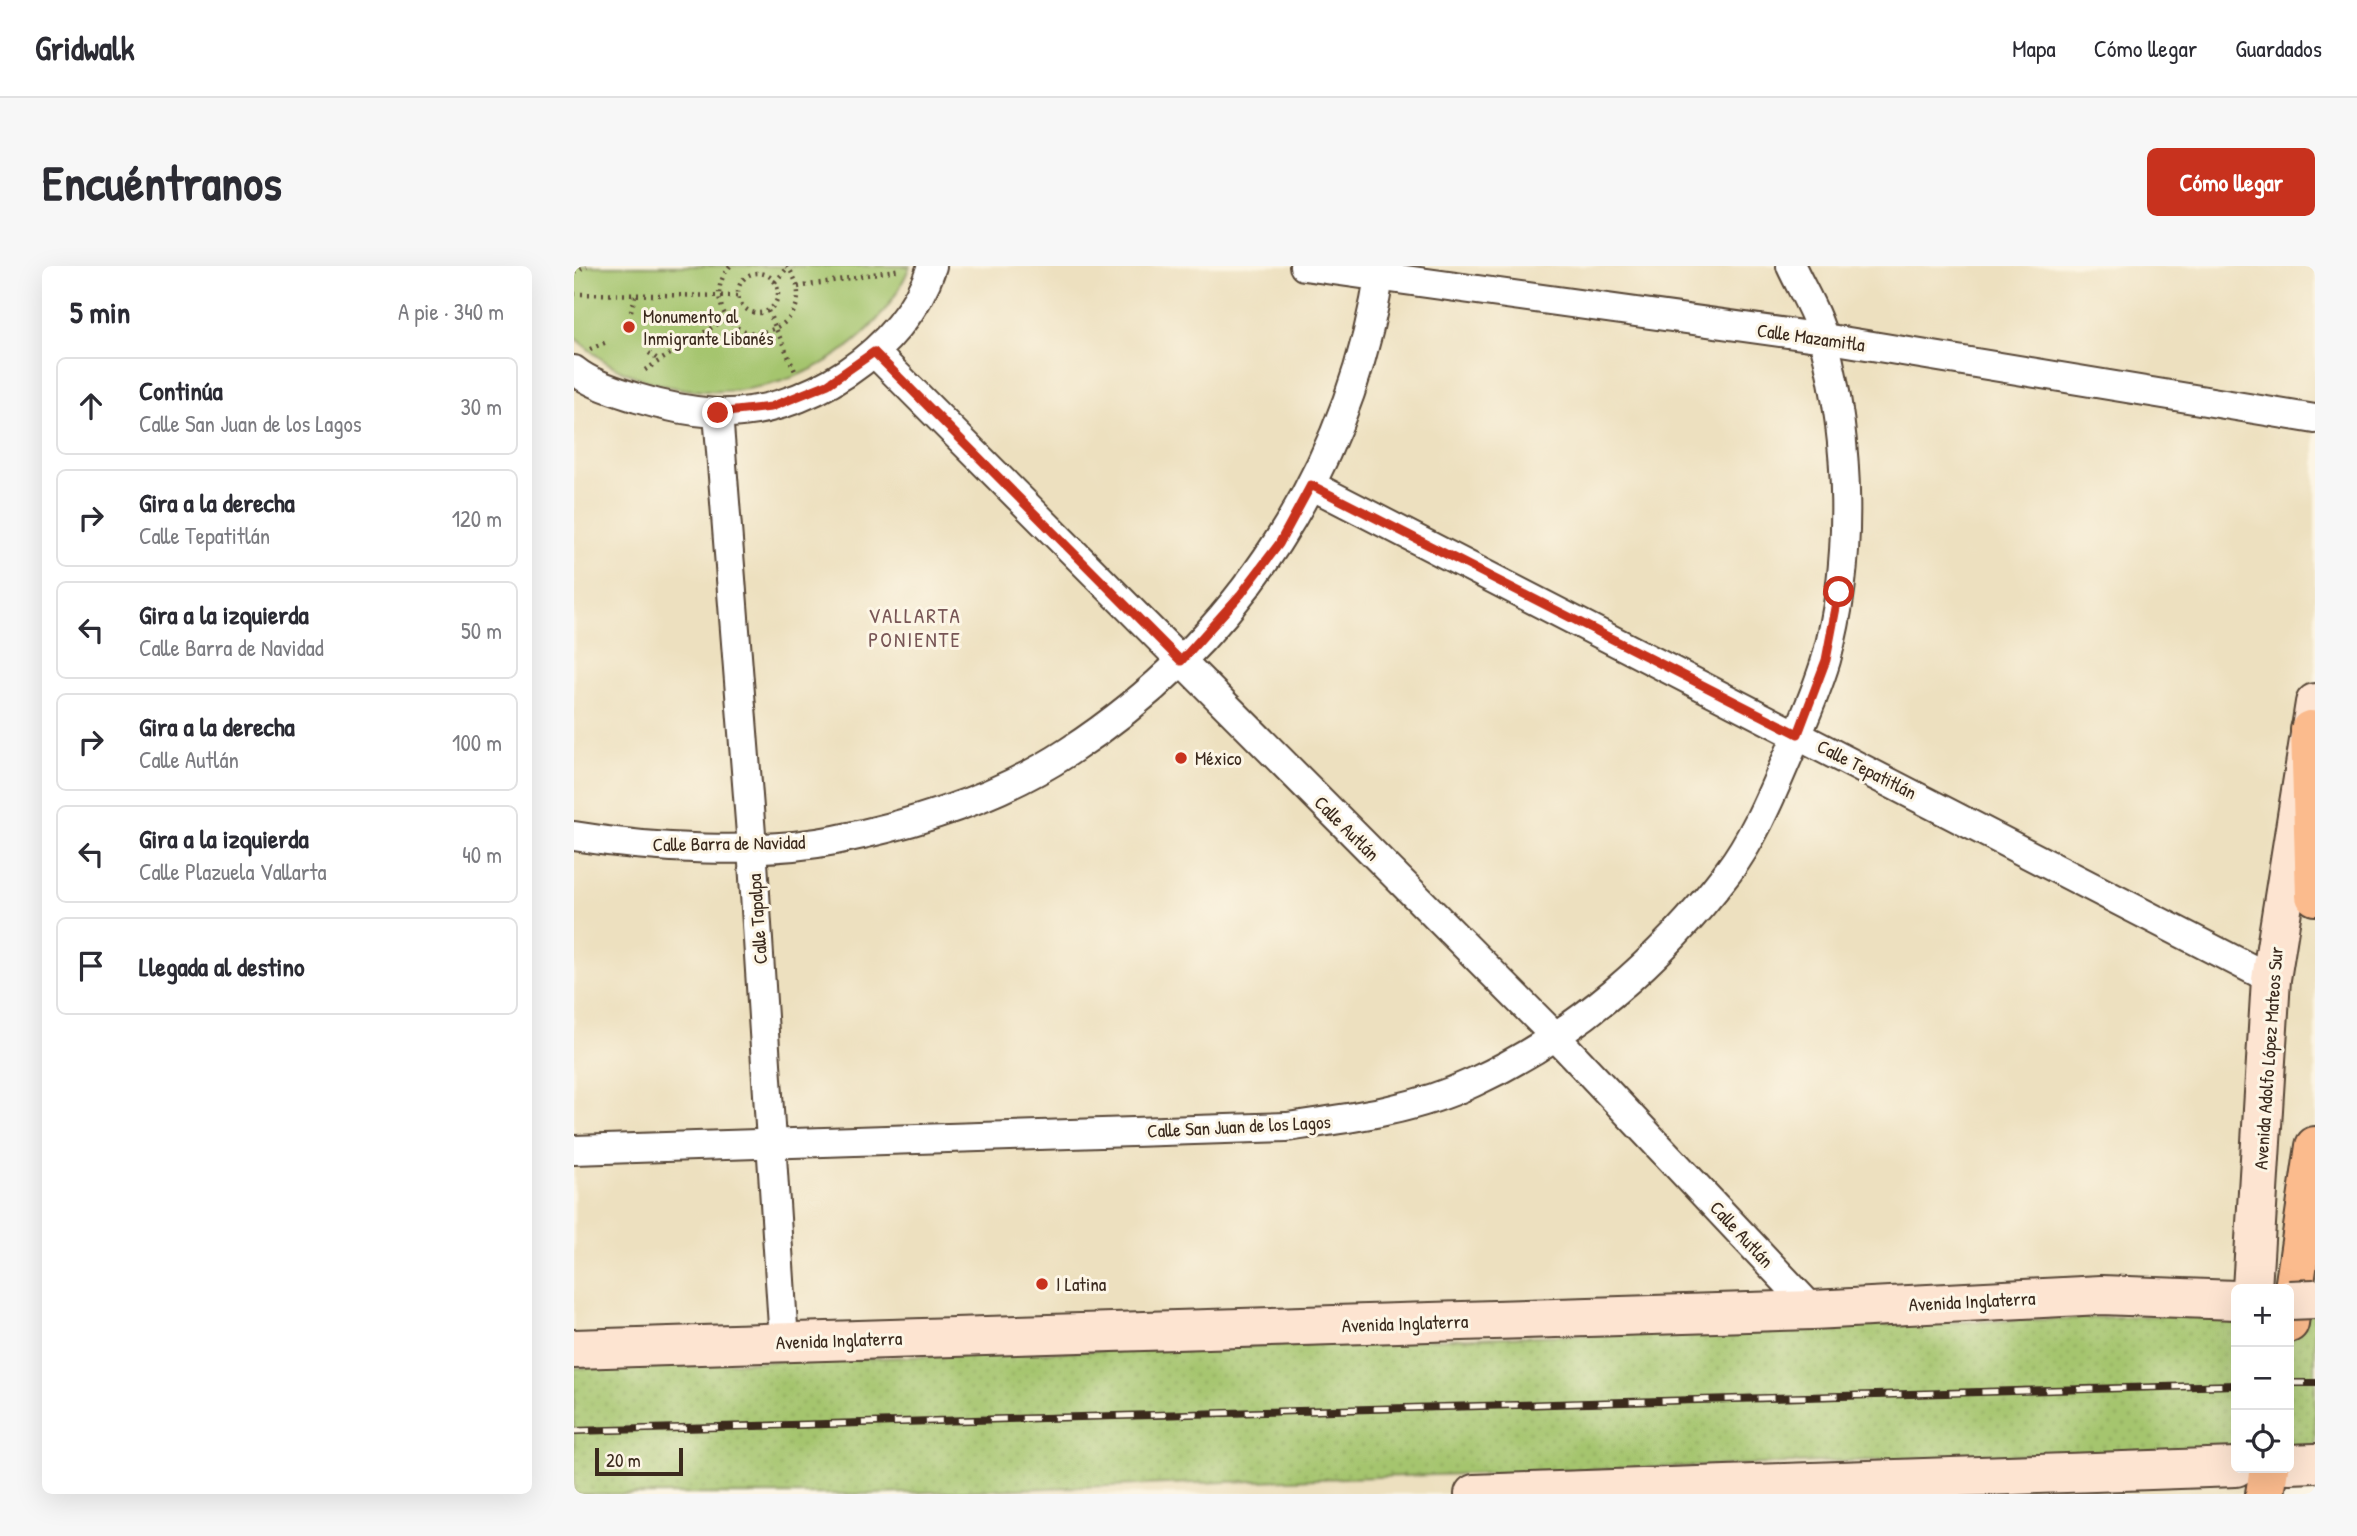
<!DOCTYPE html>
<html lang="es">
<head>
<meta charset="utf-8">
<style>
  body { margin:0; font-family:"Patrick Hand",sans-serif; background:#f7f7f7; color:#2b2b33 }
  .controls { position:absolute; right:21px; bottom:21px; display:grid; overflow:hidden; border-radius:10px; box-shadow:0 7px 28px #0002 }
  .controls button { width:63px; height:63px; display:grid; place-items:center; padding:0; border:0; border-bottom:2px solid #e1e1e2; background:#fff; color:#2b2b33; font:35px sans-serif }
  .scale { position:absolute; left:21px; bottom:18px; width:88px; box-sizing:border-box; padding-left:7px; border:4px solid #3b2a1e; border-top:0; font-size:19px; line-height:24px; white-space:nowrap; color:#3b2a1e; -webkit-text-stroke:5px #fcf5e5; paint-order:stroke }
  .stop { position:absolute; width:21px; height:21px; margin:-16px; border:5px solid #c8321e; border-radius:50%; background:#fff }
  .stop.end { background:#c8321e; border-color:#fff; box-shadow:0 2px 7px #0008 }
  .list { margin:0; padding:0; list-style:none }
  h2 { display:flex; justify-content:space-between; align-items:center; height:91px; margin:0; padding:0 28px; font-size:30px }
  h2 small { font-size:23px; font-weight:400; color:#7c7c81 }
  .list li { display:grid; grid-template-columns:46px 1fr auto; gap:21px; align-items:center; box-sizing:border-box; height:98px; margin:0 14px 14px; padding:0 14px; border:2px solid #e1e1e2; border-radius:10px }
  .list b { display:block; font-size:26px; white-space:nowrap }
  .list p { margin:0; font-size:23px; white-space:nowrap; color:#7c7c81 }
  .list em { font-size:23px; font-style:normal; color:#7c7c81 }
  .icon { flex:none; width:38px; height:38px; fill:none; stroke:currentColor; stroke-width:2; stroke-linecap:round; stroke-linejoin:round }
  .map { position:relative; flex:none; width:1741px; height:1228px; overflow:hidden; border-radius:10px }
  header { display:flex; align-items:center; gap:42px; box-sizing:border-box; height:98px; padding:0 35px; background:#fff; border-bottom:2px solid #e1e1e2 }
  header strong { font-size:33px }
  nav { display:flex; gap:38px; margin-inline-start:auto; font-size:24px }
  .intro { display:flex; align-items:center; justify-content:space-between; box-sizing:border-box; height:168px; padding:0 42px }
  h1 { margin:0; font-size:49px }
  .button { padding:18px 32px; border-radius:10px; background:#c8321e; color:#fff; font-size:24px; font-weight:700 }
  main { display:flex; gap:42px; padding:0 42px }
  aside { flex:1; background:#fff; border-radius:10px; box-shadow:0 7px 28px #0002 }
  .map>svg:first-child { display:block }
  .grass { fill:url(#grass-dots); stroke:#707846; stroke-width:2 }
  .park { fill:#a5c56e; stroke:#707846; stroke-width:2 }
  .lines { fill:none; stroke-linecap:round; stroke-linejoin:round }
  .street-casing { stroke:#564536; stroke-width:32 }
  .secondary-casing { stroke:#564536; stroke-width:42 }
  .primary-casing { stroke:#564536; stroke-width:42 }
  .path { stroke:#564536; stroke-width:4.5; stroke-dasharray:2 5; stroke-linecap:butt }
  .street { stroke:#fff; stroke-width:28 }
  .secondary { stroke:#fde4d1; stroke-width:38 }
  .primary { stroke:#fbbb8d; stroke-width:38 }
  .rail-casing { stroke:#3b2a1e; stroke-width:8 }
  .rail { stroke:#fcf5e5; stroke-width:5; stroke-dasharray:16; stroke-linecap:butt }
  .secondary-bridge-casing { stroke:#564536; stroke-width:42; stroke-linecap:butt }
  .secondary-bridge { stroke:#fde4d1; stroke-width:38 }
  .route { stroke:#c8321e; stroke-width:9 }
  .poi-dot { fill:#c8321e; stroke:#fcf5e5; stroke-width:2.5 }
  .labels { text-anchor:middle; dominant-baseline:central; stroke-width:6; stroke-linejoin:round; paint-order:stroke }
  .poi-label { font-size:19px; fill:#3b2a1e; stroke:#fcf5e5; text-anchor:start }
  .street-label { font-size:19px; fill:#3b2a1e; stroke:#fcf5e5 }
  .neighbourhood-label { font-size:21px; letter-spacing:2px; fill:#785656; stroke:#fcf5e5 }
</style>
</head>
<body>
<header>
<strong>Gridwalk</strong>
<nav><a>Mapa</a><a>Cómo llegar</a><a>Guardados</a></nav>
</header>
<div class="intro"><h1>Encuéntranos</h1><a class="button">Cómo llegar</a></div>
<main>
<aside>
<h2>5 min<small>A pie · 340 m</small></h2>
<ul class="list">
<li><svg class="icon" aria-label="ahead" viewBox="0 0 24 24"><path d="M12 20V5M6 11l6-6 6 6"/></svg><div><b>Continúa</b><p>Calle San Juan de los Lagos</p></div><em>30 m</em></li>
<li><svg class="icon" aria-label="right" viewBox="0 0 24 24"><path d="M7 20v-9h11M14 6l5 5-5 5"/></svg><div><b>Gira a la derecha</b><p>Calle Tepatitlán</p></div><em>120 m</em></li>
<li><svg class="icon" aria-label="left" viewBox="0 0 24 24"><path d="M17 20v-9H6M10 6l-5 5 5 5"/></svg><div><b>Gira a la izquierda</b><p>Calle Barra de Navidad</p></div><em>50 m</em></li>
<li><svg class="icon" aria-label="right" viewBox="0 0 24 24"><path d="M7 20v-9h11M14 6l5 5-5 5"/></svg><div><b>Gira a la derecha</b><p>Calle Autlán</p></div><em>100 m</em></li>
<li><svg class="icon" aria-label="left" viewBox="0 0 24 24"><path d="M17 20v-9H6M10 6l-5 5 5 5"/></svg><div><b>Gira a la izquierda</b><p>Calle Plazuela Vallarta</p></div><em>40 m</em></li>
<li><svg class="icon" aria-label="arrive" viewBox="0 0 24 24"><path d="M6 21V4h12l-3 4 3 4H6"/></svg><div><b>Llegada al destino</b></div></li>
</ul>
</aside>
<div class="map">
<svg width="1741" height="1228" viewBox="0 0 1741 1228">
  <defs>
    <pattern id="grass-dots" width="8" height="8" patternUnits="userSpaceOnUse" patternTransform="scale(1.75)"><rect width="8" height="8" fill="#a5c56e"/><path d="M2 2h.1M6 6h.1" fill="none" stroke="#8fa95f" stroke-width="1.8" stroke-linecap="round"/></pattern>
  </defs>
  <rect width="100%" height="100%" fill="#fcf5e5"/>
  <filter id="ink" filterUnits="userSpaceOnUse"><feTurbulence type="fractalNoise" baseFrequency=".0143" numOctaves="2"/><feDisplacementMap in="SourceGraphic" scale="14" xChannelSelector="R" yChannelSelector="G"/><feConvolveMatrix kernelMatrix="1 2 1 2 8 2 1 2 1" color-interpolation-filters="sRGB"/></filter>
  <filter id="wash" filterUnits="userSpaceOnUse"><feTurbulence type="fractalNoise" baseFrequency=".00686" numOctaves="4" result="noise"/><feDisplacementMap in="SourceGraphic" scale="28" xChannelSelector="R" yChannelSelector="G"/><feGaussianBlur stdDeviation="1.57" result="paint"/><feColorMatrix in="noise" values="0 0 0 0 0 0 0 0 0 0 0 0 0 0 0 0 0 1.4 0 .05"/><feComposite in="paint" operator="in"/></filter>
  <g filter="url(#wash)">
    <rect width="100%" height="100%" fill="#ede0bf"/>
    <!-- grass -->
    <g class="grass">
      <polygon points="1741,1045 1741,1179 1715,1180 1715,1046"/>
      <polygon points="1662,1047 1662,1182 298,1228 0,1228 0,1102"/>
    </g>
    <!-- park -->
    <path class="park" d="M0 0H336C291 110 158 153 53 107 33 99 16 85 0 71Z"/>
  </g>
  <g filter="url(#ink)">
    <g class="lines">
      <defs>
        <g id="street">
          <polyline points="730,0 1250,72 1741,153"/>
          <polyline points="300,86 981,770 1239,1044"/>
          <path d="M0 104C17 118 42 125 63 132 89 140 114 145 141 147 229 151 331 85 358 0"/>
          <polyline points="144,147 178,581 210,1076"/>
          <polyline points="737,219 1697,713"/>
          <path d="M0 570C77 583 184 589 261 574 341 558 426 531 494 486 664 375 777 201 807 0"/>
          <path d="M0 884 713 861C777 852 841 844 900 816 1000 770 1088 693 1154 606 1177 576 1194 537 1209 502 1224 467 1241 431 1252 394 1280 293 1276 176 1250 75 1244 49 1228 24 1217 0"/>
        </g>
        <g id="secondary">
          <polyline points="1678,1023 1697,713 1741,437"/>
          <polyline points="0,1083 1239,1044 1527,1029 1662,1034"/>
          <polyline points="1715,1198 1741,1197"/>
          <polyline points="900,1228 1662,1201"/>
        </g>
        <g id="primary">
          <polyline points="1736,464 1741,630"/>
          <polyline points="1715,1057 1741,880"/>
          <polyline points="1691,1228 1695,1202"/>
        </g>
      </defs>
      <!-- street casing -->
      <use href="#street" class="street-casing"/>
      <!-- secondary casing -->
      <use href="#secondary" class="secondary-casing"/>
      <!-- primary casing -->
      <use href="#primary" class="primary-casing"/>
      <!-- path -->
      <g class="path">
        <path d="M156 0C148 10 143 22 146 35 160 98 256 57 213 0"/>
        <polyline points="0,6 13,0"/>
        <circle cx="184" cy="27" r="20"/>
        <polyline points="201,16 214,1"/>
        <polyline points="224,21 327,3"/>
        <polyline points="0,28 165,30"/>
        <polyline points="57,45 61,30"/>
        <polyline points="194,45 221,105"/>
        <polyline points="16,83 35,75"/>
        <polyline points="75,87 85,94"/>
        <polyline points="71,104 153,52"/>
      </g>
      <!-- street -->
      <use href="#street" class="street"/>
      <!-- secondary -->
      <use href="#secondary" class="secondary"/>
      <!-- primary -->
      <use href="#primary" class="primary"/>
      <defs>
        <g id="rail">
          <polyline points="1715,1117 1741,1117"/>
          <polyline points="0,1165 1662,1119"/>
        </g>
      </defs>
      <!-- rail casing -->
      <use href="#rail" class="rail-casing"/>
      <!-- rail -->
      <use href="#rail" class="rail"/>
      <defs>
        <polyline id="secondary-bridge" points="1715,1034 1741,1033"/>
      </defs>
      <!-- secondary-bridge casing -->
      <use href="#secondary-bridge" class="secondary-bridge-casing"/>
      <!-- secondary-bridge -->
      <use href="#secondary-bridge" class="secondary-bridge"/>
    </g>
  </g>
  <g class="lines" filter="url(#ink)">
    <!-- route -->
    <polyline class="route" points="144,147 197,141 254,118 300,86 607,395 667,328 705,278 737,219 1224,468 1252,394 1265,326"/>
  </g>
  <!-- markers -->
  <g class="poi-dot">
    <circle cx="55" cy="61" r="7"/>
    <circle cx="607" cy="492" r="7"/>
    <circle cx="468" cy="1018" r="7"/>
  </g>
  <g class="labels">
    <!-- poi labels -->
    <g class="poi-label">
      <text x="69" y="50">Monumento al<tspan x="69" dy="22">Inmigrante Libanés</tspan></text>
      <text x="621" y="492">México</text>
      <text x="482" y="1018">I Latina</text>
    </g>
    <!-- street labels -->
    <g class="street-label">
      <text transform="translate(1237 71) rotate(8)">Calle Mazamitla</text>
      <text transform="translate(1293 503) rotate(27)">Calle Tepatitlán</text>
      <text transform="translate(773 562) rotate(45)">Calle Autlán</text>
      <text transform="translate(155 577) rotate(-1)">Calle Barra de Navidad</text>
      <text transform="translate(183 653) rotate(-94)">Calle Tapalpa</text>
      <text transform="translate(1694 792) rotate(-86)">Avenida Adolfo López Mateos Sur</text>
      <text transform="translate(665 860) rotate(-3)">Calle San Juan de los Lagos</text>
      <text transform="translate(1168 968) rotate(47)">Calle Autlán</text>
      <text transform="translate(1398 1035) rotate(-3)">Avenida Inglaterra</text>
      <text transform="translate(831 1057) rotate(-2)">Avenida Inglaterra</text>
      <text transform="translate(265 1074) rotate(-2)">Avenida Inglaterra</text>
    </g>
    <!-- neighbourhood labels -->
    <g class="neighbourhood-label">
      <text x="341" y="349">VALLARTA<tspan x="341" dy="24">PONIENTE</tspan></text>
    </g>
  </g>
</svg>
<div class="controls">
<button>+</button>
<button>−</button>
<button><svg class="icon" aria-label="locate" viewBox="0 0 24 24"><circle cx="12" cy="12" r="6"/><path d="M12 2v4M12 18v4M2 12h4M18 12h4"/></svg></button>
</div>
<div class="scale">20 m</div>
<div class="stop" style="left:1265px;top:326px"></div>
<div class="stop end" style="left:144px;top:147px"></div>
</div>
</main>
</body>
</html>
